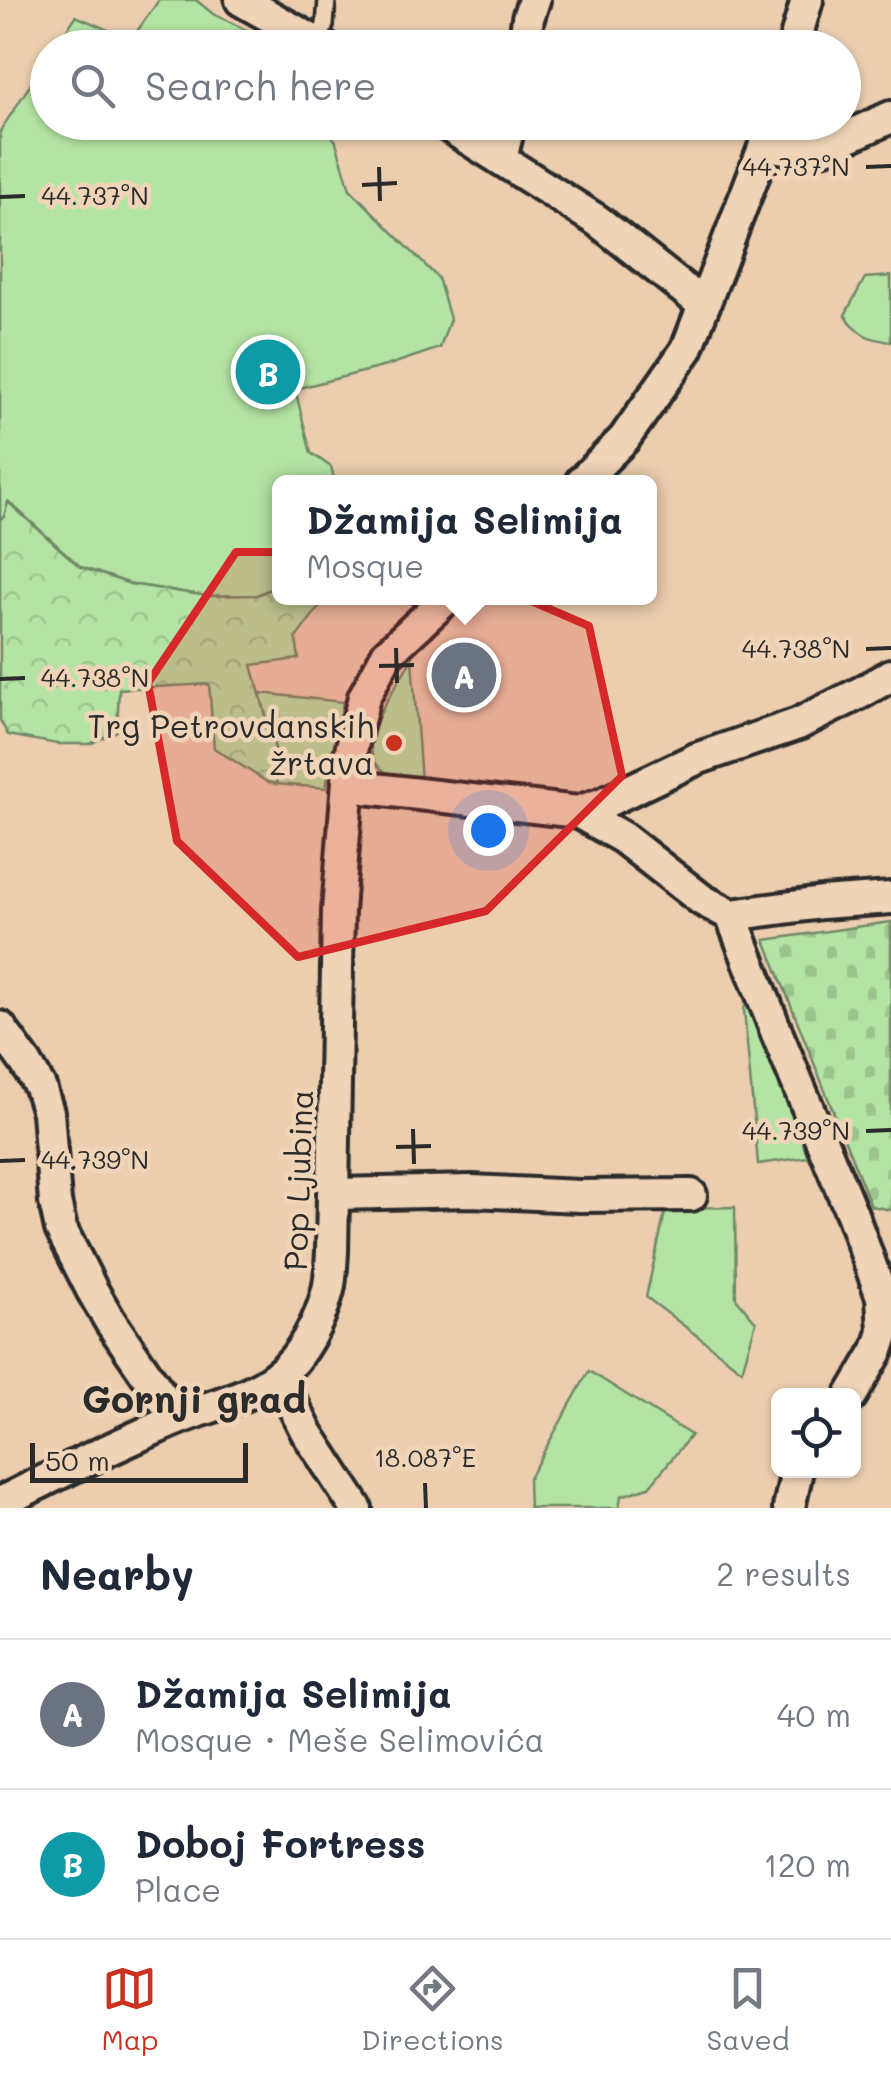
<!DOCTYPE html>
<html lang="en">
<head>
<meta charset="utf-8">
<style>
  body { margin:0; font-family:Mali,sans-serif; background:#f2f2f3; color:#1f2937 }
  .controls { position:absolute; right:30px; bottom:30px; display:grid; overflow:hidden; border-radius:15px; box-shadow:0 2px 8px #0004 }
  .controls button { width:90px; height:90px; display:grid; place-items:center; padding:0; border:0; border-bottom:2px solid #e0e1e3; background:#fff; color:#1f2937; font:50px sans-serif }
  .scale { position:absolute; left:30px; bottom:25px; width:218px; box-sizing:border-box; padding-left:10px; border:5px solid #2b2b2b; border-top:0; font-size:28px; line-height:35px; white-space:nowrap; color:#2b2b2b; -webkit-text-stroke:8px #f0d4b7; paint-order:stroke }
  .you { position:absolute; left:488px; top:830px; width:35px; height:35px; margin:-25px; border:8px solid #fff; border-radius:50%; background:#1a73e8; box-shadow:0 0 0 15px #1a73e833 }
  .badge { display:grid; place-items:center; width:65px; height:65px; border-radius:50%; background:#c8321e; color:#fff; font-size:32px; font-weight:700 }
  .pin { position:absolute; translate:-50% -50%; border:5px solid #fff; box-shadow:0 2px 10px #0006 }
  .popup { position:absolute; left:272px; top:475px; width:385px; height:130px; box-sizing:border-box; display:grid; place-content:center; border-radius:15px; background:#fff; filter:drop-shadow(0 2px 8px #0005); font-size:32px; white-space:nowrap; color:#747a83 }
  .popup b { font-size:38px; color:#1f2937 }
  .popup::after { content:''; position:absolute; left:50%; top:100%; margin-left:-20px; border:20px solid transparent; border-top-color:#fff }
  .list { margin:0; padding:0; list-style:none }
  h2 { display:flex; justify-content:space-between; align-items:center; height:130px; margin:0; padding:0 40px; font-size:42px }
  h2 small { font-size:32px; font-weight:400; color:#747a83 }
  .list li { display:grid; grid-template-columns:65px 1fr auto; gap:30px; align-items:center; box-sizing:border-box; height:150px; padding:0 40px; border-top:2px solid #e0e1e3 }
  .list b { display:block; font-size:38px; white-space:nowrap }
  .list p { margin:0; font-size:32px; white-space:nowrap; color:#747a83 }
  .list em { font-size:32px; font-style:normal; color:#747a83 }
  .icon { flex:none; width:55px; height:55px; fill:none; stroke:currentColor; stroke-width:2; stroke-linecap:round; stroke-linejoin:round }
  .map { position:relative; flex:none; width:891px; height:1508px; overflow:hidden }
  .search { position:absolute; background:#fff; box-shadow:0 2px 8px #0004; left:30px; right:30px; top:30px; height:110px; display:flex; align-items:center; gap:25px; box-sizing:border-box; padding:0 35px; border-radius:55px; color:#747a83; font-size:38px }
  .sheet { height:430px; background:#fff }
  nav { display:flex; justify-content:space-around; align-items:center; box-sizing:border-box; height:140px; border-top:2px solid #e0e1e3; background:#fff; font-size:28px; color:#747a83 }
  nav a { display:grid; justify-items:center; gap:5px }
  nav .on { color:#c8321e }
  .map>svg:first-child { display:block }
  .grass { fill:#b4e4a4; stroke:#708868; stroke-width:2.5 }
  .forest { fill:url(#forest-crowns); stroke:#708868; stroke-width:2.5 }
  .cemetery { fill:url(#cemetery-stones); stroke:#708868; stroke-width:2.5 }
  .lines { fill:none; stroke-linecap:round; stroke-linejoin:round }
  .service-casing { stroke:#2b2b2b; stroke-width:22 }
  .minor-casing { stroke:#2b2b2b; stroke-width:38 }
  .service { stroke:#f0d4b7; stroke-width:15 }
  .minor { stroke:#f0d4b7; stroke-width:30 }
  .marked { fill:#d62828; fill-opacity:0.2; stroke:#d62828; stroke-width:8; stroke-linejoin:round }
  .ticks { fill:none; stroke:#2b2b2b; stroke-width:4 }
  .poi-dot { fill:#c8321e; stroke:#f0d4b7; stroke-width:4 }
  .labels { text-anchor:middle; dominant-baseline:central; stroke-width:9; stroke-linejoin:round; paint-order:stroke }
  .poi-label { font-size:32px; fill:#2b2b2b; stroke:#f0d4b7; text-anchor:end }
  .street-label { font-size:32px; fill:#2b2b2b; stroke:#f0d4b7 }
  .quarter-label { font-size:38px; font-weight:bold; fill:#2b2b2b; stroke:#f0d4b7 }
  .ticks-label { font-size:25px; text-anchor:middle; fill:#2b2b2b; stroke:#f0d4b7; stroke-width:9; stroke-linejoin:round; paint-order:stroke }
</style>
</head>
<body>
<div class="map">
<svg width="891" height="1508" viewBox="0 0 891 1508">
  <defs>
    <pattern id="forest-crowns" width="20" height="18" patternUnits="userSpaceOnUse" patternTransform="scale(2.5)"><rect width="20" height="18" fill="#b4e4a4"/><path d="M2 6a3 3 0 1 1 6 0M12 15a3 3 0 1 1 6 0" fill="none" stroke="#9bc48d"/></pattern>
    <pattern id="cemetery-stones" width="16" height="16" patternUnits="userSpaceOnUse" patternTransform="scale(2.5)"><rect width="16" height="16" fill="#b4e4a4"/><path d="M2 7V4a2 2 0 0 1 4 0v3zM10 15v-3a2 2 0 0 1 4 0v3z" fill="#9bc48d"/></pattern>
  </defs>
  <rect width="100%" height="100%" fill="#ecceaf"/>
  <filter id="ink" filterUnits="userSpaceOnUse"><feTurbulence type="fractalNoise" baseFrequency=".01" numOctaves="2"/><feDisplacementMap in="SourceGraphic" scale="20" xChannelSelector="R" yChannelSelector="G"/><feConvolveMatrix kernelMatrix="1 2 1 2 8 2 1 2 1" color-interpolation-filters="sRGB"/></filter>
  <g filter="url(#ink)">
    <!-- grass -->
    <g class="grass">
      <polygon points="159,0 196,0 213,14 282,47 55,47 76,16 131,40"/>
      <polygon points="47,59 48,122 325,123 336,142 350,189 438,278 450,319 440,348 386,366 295,389 311,453 331,467 335,482 279,482 279,585 257,595 207,596 131,584 81,567 9,502 4,517 0,519 0,131"/>
      <path d="M891 276V342C866 338 860 336 845 315L865 278Z"/>
      <path d="M412 659 421 781C330 774 386 703 412 659Z"/>
      <polygon points="260,693 343,702 326,788 276,784 279,764"/>
      <polygon points="748,994 808,1157 758,1164 744,1010"/>
      <polygon points="735,1207 736,1298 756,1322 742,1370 646,1297 666,1208"/>
      <polygon points="589,1371 691,1435 649,1487 621,1496 619,1508 529,1508 528,1480"/>
    </g>
    <!-- forest -->
    <polygon class="forest" points="8,502 80,567 130,584 207,596 257,595 279,585 279,598 317,598 319,607 296,638 299,659 252,665 279,764 276,784 267,782 214,748 209,684 119,689 117,731 90,744 57,744 8,735 0,720 0,519 4,517"/>
    <!-- cemetery -->
    <polygon class="cemetery" points="891,922 891,1210 871,1206 765,940"/>
    <g class="lines">
      <defs>
        <polyline id="service" points="318,43 325,25 327,0"/>
        <g id="minor">
          <polyline points="241,0 326,48"/>
          <polyline points="524,48 528,18 534,0"/>
          <polyline points="793,48 807,0"/>
          <polyline points="442,122 598,221 704,305"/>
          <polyline points="765,145 798,150 825,147 891,117"/>
          <polyline points="501,159 510,122"/>
          <polyline points="581,482 624,439 687,349 765,145 772,122"/>
          <polyline points="348,786 578,812 623,838 702,900 731,915 822,903 891,898"/>
          <polyline points="578,812 601,804 696,759 798,724 862,692 891,675"/>
          <polyline points="731,915 778,1036 852,1214 882,1297 884,1332 878,1350 851,1396"/>
          <polyline points="0,1027 26,1063 40,1087 48,1112 55,1202 61,1229 92,1290 110,1321 177,1419"/>
          <polyline points="335,1194 471,1191 580,1196 691,1195"/>
          <polyline points="278,1375 306,1431 356,1508"/>
          <path d="M0 1503C57 1474 114 1446 173 1421 207 1406 248 1399 278 1375 302 1357 321 1319 328 1290 331 1278 331 1265 332 1252L338 911 350 755 364 697 387 654 447 598"/>
          <polyline points="789,1508 797,1470"/>
        </g>
      </defs>
      <!-- service casing -->
      <use href="#service" class="service-casing"/>
      <!-- minor casing -->
      <use href="#minor" class="minor-casing"/>
      <!-- service -->
      <use href="#service" class="service"/>
      <!-- minor -->
      <use href="#minor" class="minor"/>
    </g>
  </g>
  <!-- marked area -->
  <path class="marked" d="M236 552 420 553 589 626 622 776 486 911 298 957 177 841 148 683Z"/>
  <!-- ticks -->
  <path class="ticks" d="M379 167 380 201M866 167 891 166M362 185 397 183M0 197 25 196M396 648 397 683M866 649 891 648M379 666 414 665M0 679 25 678M413 1129 414 1164M866 1131 891 1130M396 1147 431 1146M0 1161 25 1160M425 1483 426 1508"/>
  <!-- markers -->
  <circle class="poi-dot" cx="394" cy="743" r="10"/>
  <g class="labels">
    <!-- poi labels -->
    <g class="poi-label">
      <text x="374" y="725">Trg Petrovdanskih<tspan x="374" dy="37">žrtava</tspan></text>
    </g>
    <!-- street labels -->
    <g class="street-label">
      <text transform="translate(297 1180) rotate(-88)">Pop Ljubina</text>
    </g>
    <!-- quarter labels -->
    <g class="quarter-label">
      <text x="194" y="1398">Gornji grad</text>
    </g>
  </g>
  <g class="ticks-label">
    <text x="796" y="176">44.737°N</text>
    <text x="95" y="205">44.737°N</text>
    <text x="796" y="658">44.738°N</text>
    <text x="95" y="687">44.738°N</text>
    <text x="796" y="1140">44.739°N</text>
    <text x="95" y="1169">44.739°N</text>
    <text x="425" y="1467">18.087°E</text>
  </g>
</svg>
<div class="controls">
<button><svg class="icon" aria-label="locate" viewBox="0 0 24 24"><circle cx="12" cy="12" r="6"/><path d="M12 2v4M12 18v4M2 12h4M18 12h4"/></svg></button>
</div>
<div class="scale">50 m</div>
<div class="you"></div>
<div class="pin badge" style="left:464px;top:675px;background:#6b7280">A</div>
<div class="popup"><b>Džamija Selimija</b>Mosque</div>
<div class="pin badge" style="left:268px;top:372px;background:#0f9aa8">B</div>
<div class="search"><svg class="icon" aria-label="search" viewBox="0 0 24 24"><circle cx="10" cy="10" r="6"/><path d="M15 15l6 6"/></svg>Search here</div>
</div>
<section class="sheet">
<h2>Nearby<small>2 results</small></h2>
<ul class="list">
<li><span class="badge" style="background:#6b7280">A</span><div><b>Džamija Selimija</b><p>Mosque · Meše Selimovića</p></div><em>40 m</em></li>
<li><span class="badge" style="background:#0f9aa8">B</span><div><b>Doboj Fortress</b><p>Place</p></div><em>120 m</em></li>
</ul>
</section>
<nav>
<a class="on"><svg class="icon" aria-label="map" viewBox="0 0 24 24"><path d="M3 6l6-2 6 2 6-2v14l-6 2-6-2-6 2zM9 4v14M15 6v14"/></svg>Map</a>
<a><svg class="icon" aria-label="directions" viewBox="0 0 24 24"><path d="M12 3l9 9-9 9-9-9zM9 14v-3h6M13 9l2 2-2 2"/></svg>Directions</a>
<a><svg class="icon" aria-label="saved" viewBox="0 0 24 24"><path d="M7 4h10v16l-5-4-5 4z"/></svg>Saved</a>
</nav>
</body>
</html>
